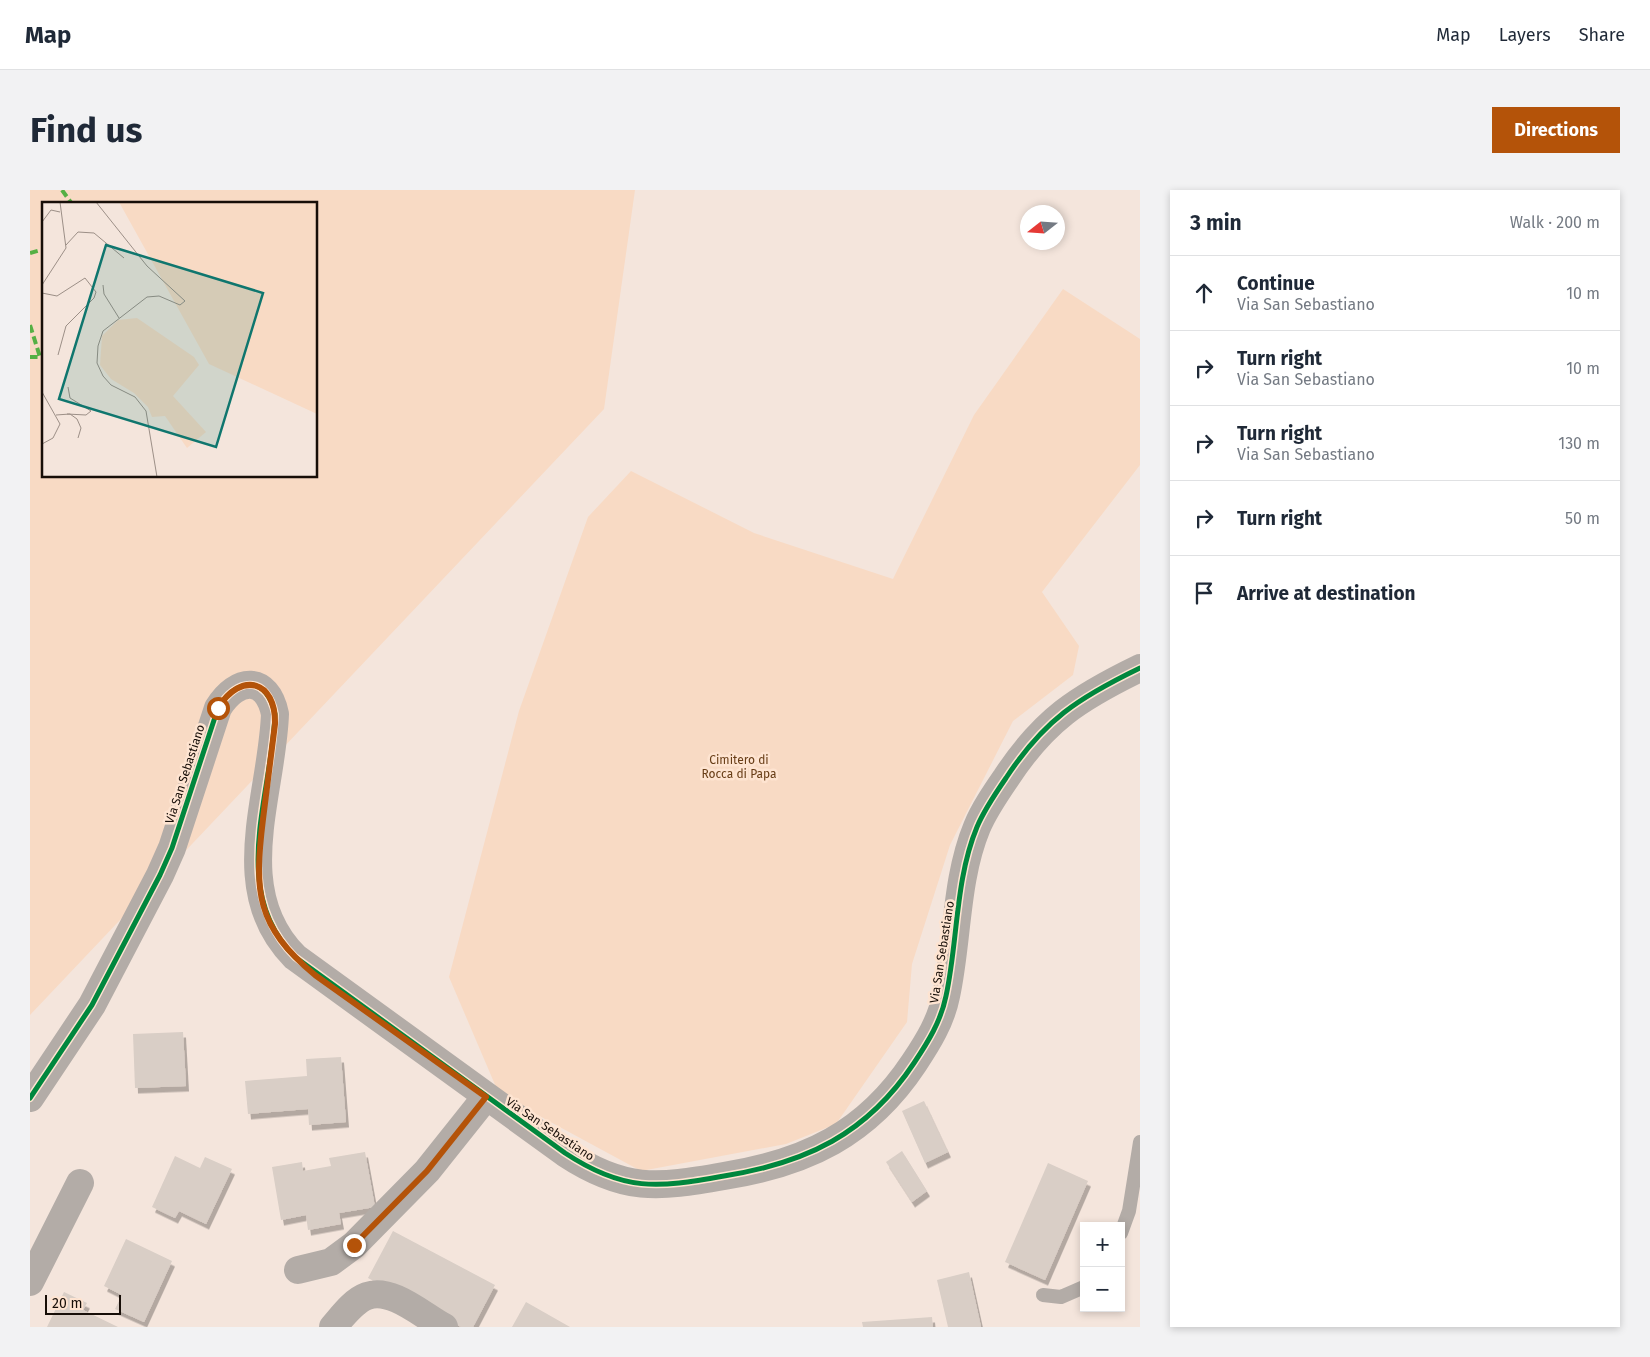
<!DOCTYPE html>
<html lang="en">
<head>
<meta charset="utf-8">
<style>
  body { margin:0; font-family:"Fira Sans",sans-serif; background:#f2f2f3; color:#1f2937 }
  .controls { position:absolute; right:15px; bottom:15px; display:grid; overflow:hidden; border-radius:0px; box-shadow:0 2px 8px #0003 }
  .controls button { width:45px; height:45px; display:grid; place-items:center; padding:0; border:0; border-bottom:1px solid #e0e1e3; background:#fff; color:#1f2937; font:25px sans-serif }
  .compass { position:absolute; left:990px; top:15px; width:45px; height:45px; border-radius:50%; background:#fff; box-shadow:0 2px 8px #0003; rotate:253deg }
  .scale { position:absolute; left:15px; bottom:12px; width:76px; box-sizing:border-box; padding-left:5px; border:2px solid #170e08; border-top:0; font-size:14px; line-height:18px; white-space:nowrap; color:#170e08; -webkit-text-stroke:4px #fee4d1; paint-order:stroke }
  .stop { position:absolute; width:15px; height:15px; margin:-11px; border:4px solid #b45309; border-radius:50%; background:#fff }
  .stop.end { background:#b45309; border-color:#fff; box-shadow:0 1px 5px #0008 }
  .list { margin:0; padding:0; list-style:none }
  h2 { display:flex; justify-content:space-between; align-items:center; height:65px; margin:0; padding:0 20px; font-size:21px }
  h2 small { font-size:16px; font-weight:400; color:#747a83 }
  .list li { display:grid; grid-template-columns:32px 1fr auto; gap:15px; align-items:center; box-sizing:border-box; height:75px; padding:0 20px; border-top:1px solid #e0e1e3 }
  .list b { display:block; font-size:19px; white-space:nowrap }
  .list p { margin:0; font-size:16px; white-space:nowrap; color:#747a83 }
  .list em { font-size:16px; font-style:normal; color:#747a83 }
  .icon { flex:none; width:28px; height:28px; fill:none; stroke:currentColor; stroke-width:2; stroke-linecap:round; stroke-linejoin:round }
  .map { position:relative; flex:none; width:1110px; height:1137px; overflow:hidden; border-radius:0px }
  header { display:flex; align-items:center; gap:30px; box-sizing:border-box; height:70px; padding:0 25px; background:#fff; border-bottom:1px solid #e0e1e3 }
  header strong { font-size:24px }
  nav { display:flex; gap:28px; margin-inline-start:auto; font-size:18px }
  .intro { display:flex; align-items:center; justify-content:space-between; box-sizing:border-box; height:120px; padding:0 30px }
  h1 { margin:0; font-size:35px }
  .button { padding:12px 22px; border-radius:0px; background:#b45309; color:#fff; font-size:18px; font-weight:700 }
  main { display:flex; gap:30px; padding:0 30px }
  aside { flex:1; background:#fff; border-radius:0px; box-shadow:0 2px 8px #0003 }
  .map>svg:first-child { display:block }
  .green { fill:#f8dac4; fill-rule:evenodd }
  .building { fill:#d9cec6; filter:url(#shadow) }
  .lines { fill:none; stroke-linecap:round; stroke-linejoin:round }
  .lane { stroke:#b3aca7; stroke-width:14 }
  .street { stroke:#b3aca7; stroke-width:28 }
  .quiet { stroke:#55b044; stroke-width:4; stroke-dasharray:8 4; stroke-linecap:butt }
  .cycleway-casing { stroke:#fee4d1; stroke-width:8 }
  .cycleway { stroke:#00873e; stroke-width:5 }
  .route { stroke:#b45309; stroke-width:6 }
  .labels { text-anchor:middle; dominant-baseline:central; stroke-width:5; stroke-linejoin:round; paint-order:stroke }
  .park-label { font-size:12px; fill:#683d16; stroke:#fee4d1 }
  .street-label { font-size:12px; fill:#170e08; stroke:#fee4d1 }
  .inset-road { fill:none; stroke:#9c8f87; stroke-width:1 }
  .view { fill:#0f766e; fill-opacity:0.15; stroke:#0f766e; stroke-width:2.5 }
  .inset-edge { fill:none; stroke:#170e08; stroke-width:2.5 }
</style>
</head>
<body>
<header>
<strong>Map</strong>
<nav><a>Map</a><a>Layers</a><a>Share</a></nav>
</header>
<div class="intro"><h1>Find us</h1><a class="button">Directions</a></div>
<main>
<div class="map">
<svg width="1110" height="1137" viewBox="0 0 1110 1137">
  <defs>
    <filter id="shadow"><feDropShadow dx="3" dy="5.5" stdDeviation="0" flood-color="#0004"/></filter>
  </defs>
  <rect width="100%" height="100%" fill="#f4e5dc"/>
  <!-- green -->
  <g class="green">
    <path d="M0 0H605L574 219 0 825ZM14 14H286V286H14Z"/>
    <polygon points="1033,99 1110,149 1110,275 1012,402 1049,456 1043,485 983,531 920,655 882,774 877,832 806,934 756,954 611,981 469,904 419,787 489,521 558,327 601,281 724,343 863,389 944,225"/>
  </g>
  <!-- building -->
  <g class="building">
    <polygon points="153,842 156,896 105,898 103,844"/>
    <polygon points="311,867 316,932 279,935 278,919 218,924 215,891 277,886 276,869"/>
    <polygon points="894,911 918,962 895,973 872,921"/>
    <polygon points="872,961 897,1001 882,1012 856,972"/>
    <polygon points="335,962 345,1017 309,1023 311,1034 278,1040 276,1025 251,1030 242,977 272,972 273,981 301,976 299,968"/>
    <polygon points="145,966 170,978 175,967 202,979 176,1034 149,1021 145,1028 122,1017"/>
    <polygon points="1018,973 1058,991 1015,1090 975,1072"/>
    <polygon points="363,1041 465,1095 443,1137 431,1137 338,1088"/>
    <polygon points="96,1049 142,1071 114,1132 85,1119 92,1105 74,1096"/>
    <polygon points="939,1082 951,1137 918,1137 907,1090"/>
    <polygon points="34,1102 57,1113 53,1120 88,1137 17,1137"/>
    <polygon points="496,1112 540,1137 482,1137"/>
    <polygon points="902,1127 903,1137 833,1137 832,1132"/>
  </g>
  <g class="lines">
    <!-- lane -->
    <g class="lane">
      <polyline points="1091,1043 1099,1021 1110,952"/>
      <polyline points="1013,1105 1031,1107 1054,1097"/>
    </g>
    <!-- street -->
    <g class="street">
      <path d="M0 908 62 815 130 685 142 658 188 518C207 487 237 485 245 524 242 606 198 700 265 767L535 963C594 1002 627 998 694 986 776 973 837 944 884 873 898 852 911 831 916 806 928 751 925 690 947 637 954 620 965 604 976 588 1014 530 1048 508 1110 478"/>
      <polyline points="268,1080 301,1072 324,1055 397,981 456,907"/>
      <polyline points="0,1092 50,993"/>
      <path d="M303 1137C312 1127 323 1111 337 1106 362 1097 393 1126 414 1137"/>
    </g>
    <!-- quiet -->
    <g class="quiet">
      <polyline points="32,0 42,14"/>
      <polyline points="0,63 14,59"/>
      <polyline points="0,135 10,167 0,167"/>
    </g>
    <defs>
      <path id="cycleway" d="M0 908 62 815 130 685 142 658 188 518C207 487 237 485 245 524 242 606 198 700 265 767L535 963C594 1002 627 998 694 986 776 973 837 944 884 873 898 852 911 831 916 806 928 751 925 690 947 637 954 620 965 604 976 588 1014 530 1048 508 1110 478"/>
    </defs>
    <!-- cycleway casing -->
    <use href="#cycleway" class="cycleway-casing"/>
    <!-- cycleway -->
    <use href="#cycleway" class="cycleway"/>
  </g>
  <g class="lines">
    <!-- route -->
    <path class="route" d="M188 518C211 481 246 490 245 534 241 566 237 598 233 629 224 702 226 736 285 785L456 907 397 981 324 1055"/>
  </g>
  <g class="labels">
    <!-- park labels -->
    <g class="park-label">
      <text x="709" y="570">Cimitero di<tspan x="709" dy="14">Rocca di Papa</tspan></text>
    </g>
    <!-- street labels -->
    <g class="street-label">
      <text transform="translate(155 584) rotate(-72)">Via San Sebastiano</text>
      <text transform="translate(912 762) rotate(-81)">Via San Sebastiano</text>
      <text transform="translate(520 939) rotate(34)">Via San Sebastiano</text>
    </g>
  </g>
  <!-- overview -->
  <g transform="translate(12 12)">
    <rect width="275" height="275" fill="#f4e5dc"/>
    <path d="M77 0H275V212L167 162ZM95 116 152 155 157 163 131 194 164 230 145 246 123 214 110 215 106 205 92 191 69 177 58 163 60 134 76 118Z" fill="#f8dac4"/>
    <path class="inset-road" d="M54 0 105 64 143 99 138 103 117 94 105 95 61 129 56 144 55 161 61 174 69 183 93 195 104 209 115 275M0 20 9 8 18 10M24 43 36 30 52 31 82 56M0 83 24 46 18 0M61 83 62 92 77 116M0 91 15 94 43 76 54 90 52 96 24 124 16 153M0 190 18 222 11 236 0 242M25 212 44 213 49 209 28 196 26 185M14 213 28 212 35 217 39 226 36 236"/>
    <path class="view" d="M64 43 221 91 174 245 17 197Z"/>
    <rect width="275" height="275" class="inset-edge"/>
  </g>
</svg>
<div class="controls">
<button>+</button>
<button>−</button>
</div>
<svg class="compass" viewBox="-18 -18 36 36"><path d="M0-13l5 13h-10z" fill="#e53935"/><path d="M0 13l5-13h-10z" fill="#747a83"/></svg>
<div class="scale">20 m</div>
<div class="stop" style="left:188px;top:518px"></div>
<div class="stop end" style="left:324px;top:1055px"></div>
</div>
<aside>
<h2>3 min<small>Walk · 200 m</small></h2>
<ul class="list">
<li><svg class="icon" aria-label="ahead" viewBox="0 0 24 24"><path d="M12 20V5M6 11l6-6 6 6"/></svg><div><b>Continue</b><p>Via San Sebastiano</p></div><em>10 m</em></li>
<li><svg class="icon" aria-label="right" viewBox="0 0 24 24"><path d="M7 20v-9h11M14 6l5 5-5 5"/></svg><div><b>Turn right</b><p>Via San Sebastiano</p></div><em>10 m</em></li>
<li><svg class="icon" aria-label="right" viewBox="0 0 24 24"><path d="M7 20v-9h11M14 6l5 5-5 5"/></svg><div><b>Turn right</b><p>Via San Sebastiano</p></div><em>130 m</em></li>
<li><svg class="icon" aria-label="right" viewBox="0 0 24 24"><path d="M7 20v-9h11M14 6l5 5-5 5"/></svg><div><b>Turn right</b></div><em>50 m</em></li>
<li><svg class="icon" aria-label="arrive" viewBox="0 0 24 24"><path d="M6 21V4h12l-3 4 3 4H6"/></svg><div><b>Arrive at destination</b></div></li>
</ul>
</aside>
</main>
</body>
</html>
